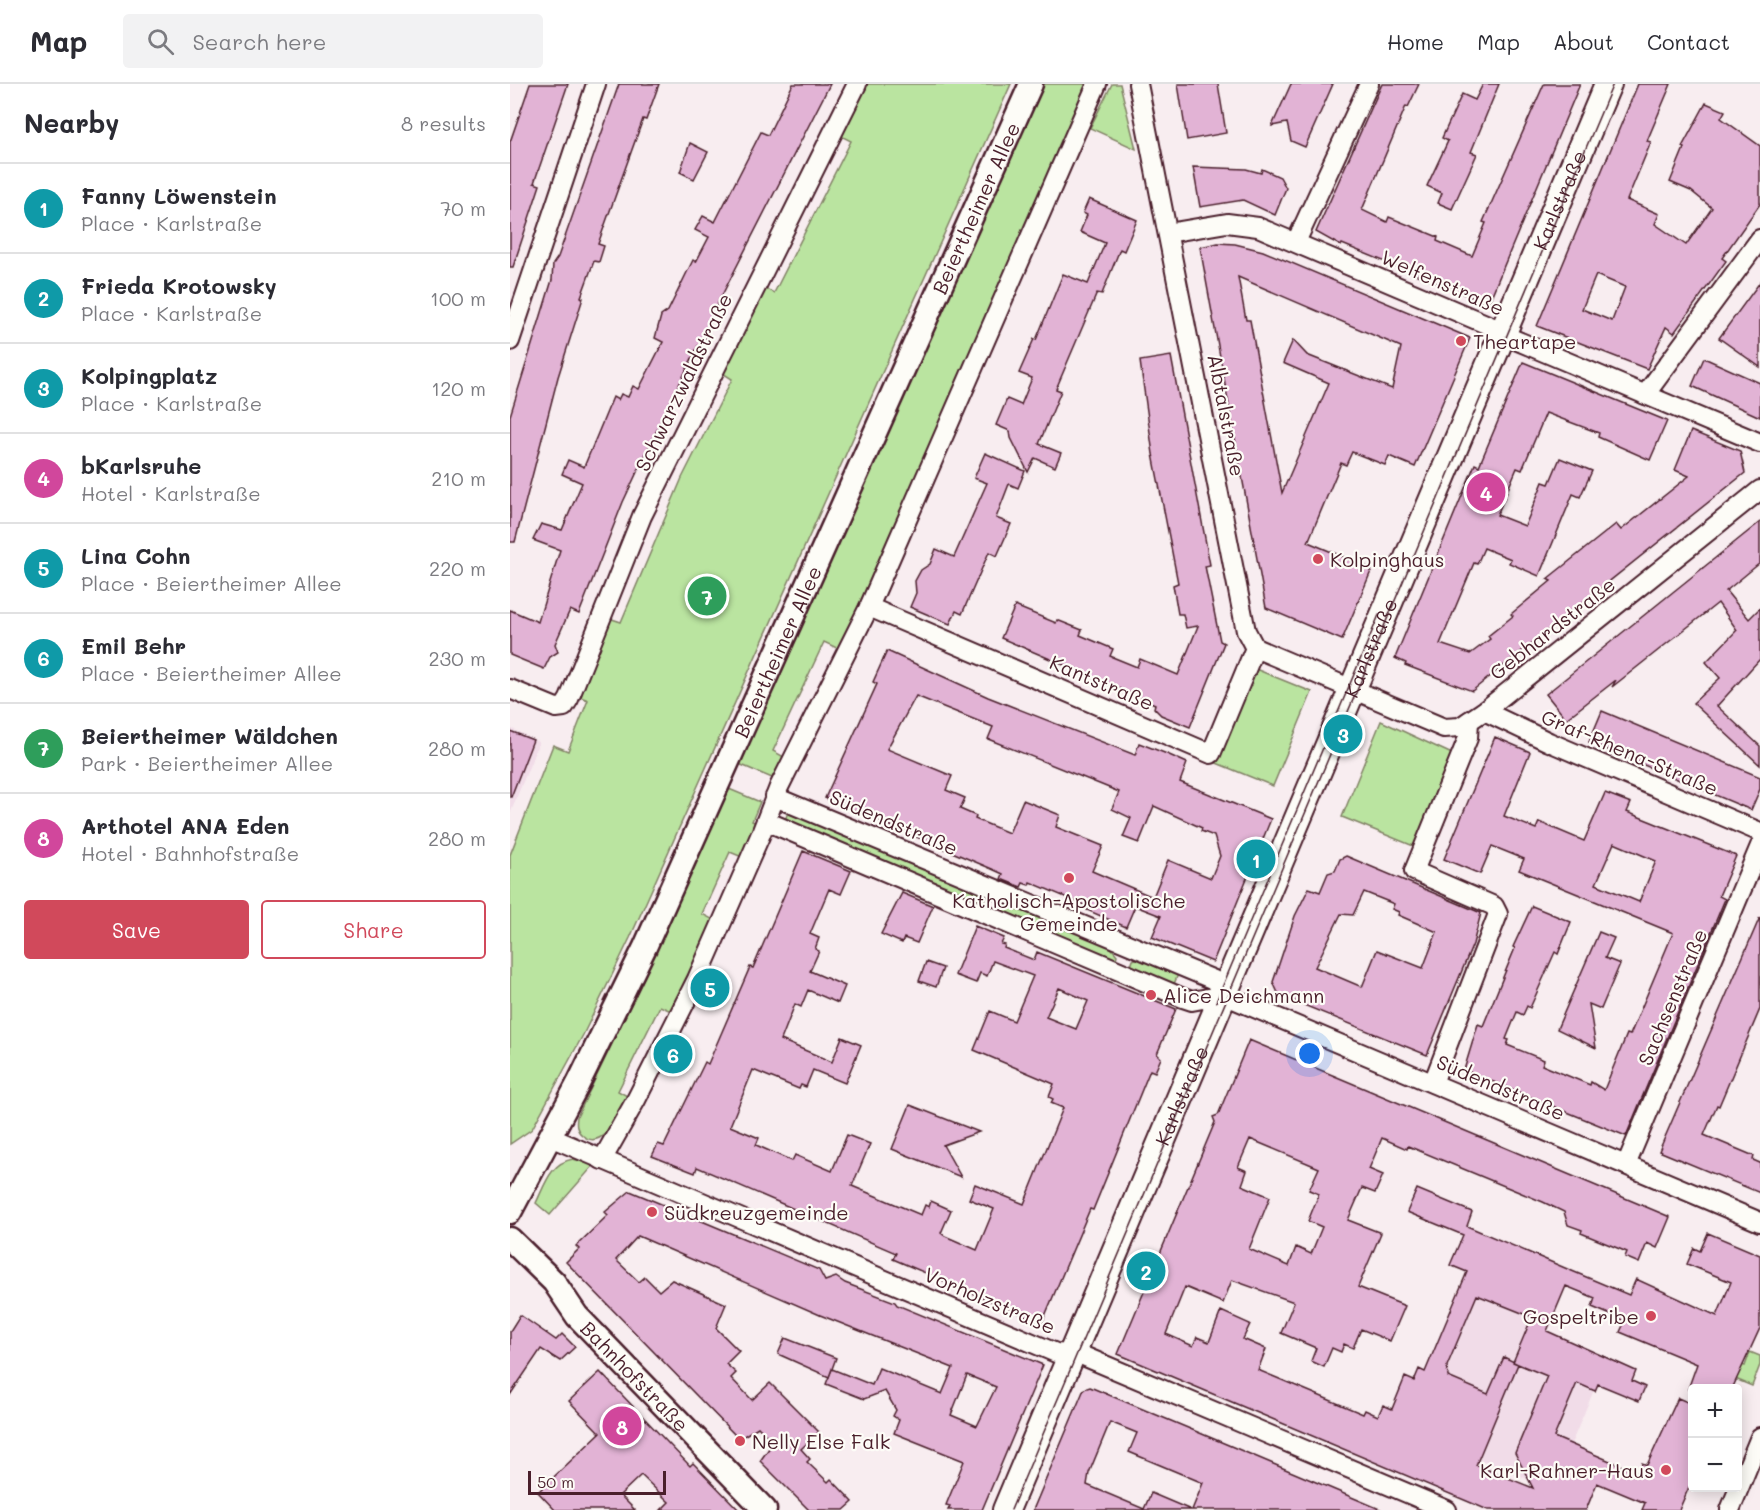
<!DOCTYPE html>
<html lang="en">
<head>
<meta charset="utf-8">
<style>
  body { margin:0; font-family:Mali,sans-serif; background:#f2f2f3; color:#2b2b33 }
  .controls { position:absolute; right:18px; bottom:18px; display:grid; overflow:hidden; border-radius:6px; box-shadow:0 3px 15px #0003 }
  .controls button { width:54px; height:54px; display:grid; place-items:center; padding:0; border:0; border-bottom:2px solid #e1e1e2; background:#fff; color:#2b2b33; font:30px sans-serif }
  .scale { position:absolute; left:18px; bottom:15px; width:138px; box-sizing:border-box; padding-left:6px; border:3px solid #4a1f2b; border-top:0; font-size:16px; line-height:21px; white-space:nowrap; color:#4a1f2b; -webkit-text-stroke:4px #fdfcf7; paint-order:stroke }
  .you { position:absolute; left:800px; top:970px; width:21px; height:21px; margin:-15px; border:4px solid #fff; border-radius:50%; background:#1a73e8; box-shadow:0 0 0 9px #1a73e833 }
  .badge { display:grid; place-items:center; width:39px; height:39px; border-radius:50%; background:#d1495b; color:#fff; font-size:20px; font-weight:700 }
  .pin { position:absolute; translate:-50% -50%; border:3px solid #fff; box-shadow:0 2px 6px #0006 }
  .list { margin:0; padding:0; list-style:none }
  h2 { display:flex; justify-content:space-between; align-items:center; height:78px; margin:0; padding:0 24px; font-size:26px }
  h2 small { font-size:20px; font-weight:400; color:#7c7c81 }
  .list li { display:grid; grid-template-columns:39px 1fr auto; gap:18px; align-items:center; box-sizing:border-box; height:90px; padding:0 24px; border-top:2px solid #e1e1e2 }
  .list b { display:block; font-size:22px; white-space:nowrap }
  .list p { margin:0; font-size:20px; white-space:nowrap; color:#7c7c81 }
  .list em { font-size:20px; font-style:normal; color:#7c7c81 }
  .actions { display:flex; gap:12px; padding:18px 24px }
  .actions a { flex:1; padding:14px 0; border:2px solid #d1495b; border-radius:6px; text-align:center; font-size:21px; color:#d1495b }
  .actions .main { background:#d1495b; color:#fff }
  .icon { flex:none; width:33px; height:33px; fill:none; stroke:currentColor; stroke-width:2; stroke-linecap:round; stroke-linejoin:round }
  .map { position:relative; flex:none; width:1250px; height:1426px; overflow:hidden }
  header { display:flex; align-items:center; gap:36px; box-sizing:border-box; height:84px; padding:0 30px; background:#fff; border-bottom:2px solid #e1e1e2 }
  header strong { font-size:28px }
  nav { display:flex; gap:33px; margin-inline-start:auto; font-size:21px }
  .search { width:420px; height:54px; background:#f2f2f3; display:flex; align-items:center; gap:15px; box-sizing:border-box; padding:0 21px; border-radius:6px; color:#7c7c81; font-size:22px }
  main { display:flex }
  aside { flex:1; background:#fff }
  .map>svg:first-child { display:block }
  .built { fill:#f1dce8 }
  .green { fill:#bae4a0; stroke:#828266; stroke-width:1.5 }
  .building { fill:#e2b3d5; stroke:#4a1f2b; stroke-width:1.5; fill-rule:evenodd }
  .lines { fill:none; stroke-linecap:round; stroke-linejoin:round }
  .minor-casing { stroke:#4a1f2b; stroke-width:22 }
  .tertiary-casing { stroke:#4a1f2b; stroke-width:27 }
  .secondary-casing { stroke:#4a1f2b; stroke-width:30 }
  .minor { stroke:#fdfcf7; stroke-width:18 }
  .tertiary { stroke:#fdfcf7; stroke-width:22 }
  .secondary { stroke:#fdfcf7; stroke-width:26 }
  .tram { stroke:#4a1f2b; stroke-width:1.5 }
  .poi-dot { fill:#d1495b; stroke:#fdfcf7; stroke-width:2 }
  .labels { text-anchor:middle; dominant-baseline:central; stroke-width:4.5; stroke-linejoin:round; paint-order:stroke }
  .street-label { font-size:20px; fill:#4a1f2b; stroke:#fdfcf7 }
  .poi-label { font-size:20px; fill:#4a1f2b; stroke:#fdfcf7; text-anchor:start }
</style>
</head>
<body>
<header>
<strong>Map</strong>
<div class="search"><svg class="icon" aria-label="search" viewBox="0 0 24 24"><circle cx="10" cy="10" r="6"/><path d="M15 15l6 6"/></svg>Search here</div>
<nav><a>Home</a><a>Map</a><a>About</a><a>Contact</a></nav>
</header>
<main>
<aside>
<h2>Nearby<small>8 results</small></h2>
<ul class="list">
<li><span class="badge" style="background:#0f9aa8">1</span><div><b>Fanny Löwenstein</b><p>Place · Karlstraße</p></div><em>70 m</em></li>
<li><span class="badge" style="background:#0f9aa8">2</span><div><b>Frieda Krotowsky</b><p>Place · Karlstraße</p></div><em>100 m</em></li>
<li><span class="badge" style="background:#0f9aa8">3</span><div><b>Kolpingplatz</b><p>Place · Karlstraße</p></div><em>120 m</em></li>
<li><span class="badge" style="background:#d1479c">4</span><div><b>bKarlsruhe</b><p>Hotel · Karlstraße</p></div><em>210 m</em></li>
<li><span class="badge" style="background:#0f9aa8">5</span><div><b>Lina Cohn</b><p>Place · Beiertheimer Allee</p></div><em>220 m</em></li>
<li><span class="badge" style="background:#0f9aa8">6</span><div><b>Emil Behr</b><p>Place · Beiertheimer Allee</p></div><em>230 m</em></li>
<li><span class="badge" style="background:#2e9e5b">7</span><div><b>Beiertheimer Wäldchen</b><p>Park · Beiertheimer Allee</p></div><em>280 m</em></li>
<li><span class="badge" style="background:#d1479c">8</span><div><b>Arthotel ANA Eden</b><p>Hotel · Bahnhofstraße</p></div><em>280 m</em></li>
</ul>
<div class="actions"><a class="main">Save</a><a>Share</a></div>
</aside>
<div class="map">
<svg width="1250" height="1426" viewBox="0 0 1250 1426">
  <rect width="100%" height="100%" fill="#f8edf0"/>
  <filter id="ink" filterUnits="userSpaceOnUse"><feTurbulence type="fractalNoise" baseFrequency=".0167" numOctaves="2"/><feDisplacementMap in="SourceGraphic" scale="12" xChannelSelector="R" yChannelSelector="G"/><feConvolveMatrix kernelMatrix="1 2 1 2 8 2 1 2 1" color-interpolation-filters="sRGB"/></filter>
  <g filter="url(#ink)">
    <!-- built -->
    <g class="built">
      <polygon points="0,644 29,658 0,730"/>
      <polygon points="957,1188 1046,1225 1030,1264 1053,1293 1084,1306 1042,1405 942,1364 933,1291 917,1284"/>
    </g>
    <!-- green -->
    <g class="green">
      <polygon points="355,0 501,0 120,854 73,951 22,1045 0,1060 0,771 43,661 58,667 78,616 68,612 99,534 111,538 172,394 222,295 211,288 252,203 264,209 341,57 329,51"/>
      <polygon points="534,0 577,0 331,566 314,558 263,667 274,673 262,694 229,680"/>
      <polygon points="602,0 610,0 626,65 580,44"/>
      <polygon points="743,584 802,608 763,702 704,678"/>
      <polygon points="871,637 944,671 906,763 832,733"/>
      <path d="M219 705 250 718 242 737 247 739 232 773 220 768 192 830 204 836 161 927 150 922 108 1007 119 1013C111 1026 93 1070 72 1051 66 1046 66 1040 67 1033L148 864Z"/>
      <polygon points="280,723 478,807 473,819 275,736"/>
      <polygon points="496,814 594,855 607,871 606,875 490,827"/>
      <polygon points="632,872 669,888 664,900 621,882 623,876"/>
      <path d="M63 1075 84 1081 40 1131 26 1119C35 1101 40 1079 63 1075Z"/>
      <polygon points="1240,1268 1250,1272 1250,1281 1242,1302 1223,1294 1229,1280 1235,1282"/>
    </g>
    <!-- building -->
    <g class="building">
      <polygon points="20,0 58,0 24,99 30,101 3,183 0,183 0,58"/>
      <polygon points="109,0 149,0 136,36 133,35 88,160 94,162 89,178 84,177 71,213 73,214 48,293 5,458 0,458 0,332 42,196 43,180 48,173"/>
      <polygon points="283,0 320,0 208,219 196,247 196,256 188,262 145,350 113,418 69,530 60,526 45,560 48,568 40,573 34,585 0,571 0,526 28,538 50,466 23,456 31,440 52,446 72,399 52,390 58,376 74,383 103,313 108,316 111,310 118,313 123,302 129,305 153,258 145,254 151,232 158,227 183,176 186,178 199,153 185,146 193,132 205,138 251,48 258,51"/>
      <polygon points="668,0 708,0 716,49 677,56"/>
      <polygon points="781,0 823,0 795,63 781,57 777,39 762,42"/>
      <polygon points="872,0 909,0 898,23 896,22 852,126 877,138 879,133 928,153 927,157 962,172 976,139 973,138 1034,0 1070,0 978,220 832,160 831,162 806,148"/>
      <polygon points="973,0 989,0 961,68 967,70 942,125 928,119 932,109 917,102 938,57 932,54 952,10 965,16"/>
      <path d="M1128 0H1161L1137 57 1141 58 1117 116 1149 130 1145 140 1176 161 1202 124 1181 107 1160 98 1174 64 1172 63 1196 19 1215 27 1211 34 1250 62V120L1212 174 1216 177 1164 249 1156 243 1137 285 1027 242ZM1086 191 1115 203 1102 237 1072 225Z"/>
      <polygon points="180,59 198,68 184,95 170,88"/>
      <polygon points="683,83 736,85 751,89 752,85 770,93 776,104 765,131 733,116 690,123"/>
      <polygon points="579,115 627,136 614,167 610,165 592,210 587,209 546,305 551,307 529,360 551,369 545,383 525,374 518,388 501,354 500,347 486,341 497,315 511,321 522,294 509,289 524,255 526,256 553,190 578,200 595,159 570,148 577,131 573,129"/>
      <path d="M708 159 725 160 753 167 960 254 905 383 879 372 875 381 842 368 836 381 831 379 798 458 862 485 832 556 756 524 690 163ZM728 193 891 263 882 305 797 271 783 256 773 279 819 299 772 409 740 236H736Z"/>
      <polygon points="1250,198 1250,283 1209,254"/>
      <polygon points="661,272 700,481 695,482 710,557 714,559 680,643 651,631 644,624 645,620 491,554 505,522 546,539 547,536 572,546 570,551 603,565 600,572 627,583 630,575 668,591 688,542 676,544 673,530 668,530 663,501 668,499 643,370 630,277"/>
      <polygon points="1194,274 1250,299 1250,333 1182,302"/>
      <polygon points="1013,278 1157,337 1140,376 1088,353 1089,349 1036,329 1012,386 1007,384 987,431 1015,442 1033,398 1039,400 1050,374 1082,387 1070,413 1063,410 1029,492 999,479 1001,475 974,464 967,480 964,479 930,560 960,570 980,555 978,552 1003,532 1001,530 1041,497 1037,495 1106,440 1111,446 1179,392 1165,386 1181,347 1230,367 1235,389 962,607 895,581 896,579 885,574 965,380 969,382"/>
      <polygon points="475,369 515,387 508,404 499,400 486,434 501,440 487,472 479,468 452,530 446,527 440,540 400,523 406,509 405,497 411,486 420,480 426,465 444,473 477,399 464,394"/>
      <polygon points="1250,438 1250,479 1216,507 1239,535 1250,524 1250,575 1207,622 1250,662 1250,681 1183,619 1210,594 1196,578 1227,546 1208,519 1102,603 1106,596 1056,635 1036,610"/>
      <path d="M377 567 478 613 625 671 629 659 657 670 677 679 670 698 761 735 703 878 642 853 651 832 625 822 616 843 577 826 579 823 520 798 519 801 513 799 511 803 491 795 493 790 482 785 315 714 367 600 363 598ZM406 612 483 643 478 655 609 708 602 725 621 734 613 753 629 759 644 722 692 744 691 747 704 752 710 772 701 794 658 776 643 813 582 787 593 762 546 743 550 731 513 716 499 749 465 735 466 732 450 725 455 714 436 706 442 692 377 665Z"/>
      <polygon points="1092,627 1250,693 1250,705 1241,726 1079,658"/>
      <polygon points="0,647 23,656 1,713 0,713"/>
      <path d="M985 653 1020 668 994 732 1026 745 1029 738 1074 757 1095 709 1121 719 1117 728 1226 772 1209 812 1215 815 1116 1052 954 986 968 940 973 942 1005 864 1003 863 1022 822 1061 838 1048 870 1045 868 1020 924 1017 922 1013 931 1007 928 996 955 999 956 997 961 1034 976 1032 981 1080 1001 1081 998 1094 1006 1117 950 1120 951 1163 849 1009 786 1014 775 982 762 970 790 934 775ZM1104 759 1146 777 1129 818 1086 800Z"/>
      <path d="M293 767 341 787 331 810 319 805 300 850 309 854 305 865 309 867 300 887 335 902 328 919 298 906 291 923 285 920 271 956 322 978 332 953 351 961 335 999 303 986 296 1003 291 1001 289 1005 243 986 220 1042 249 1054 246 1061 282 1077 285 1071 322 1087 337 1051 360 1060 342 1102 411 1131 415 1121 419 1123 421 1117 441 1126 431 1149 435 1152 467 1166 484 1125 459 1115 465 1100 514 1120 553 1024 541 1019 543 1015 539 1013 544 1000 464 966 480 927 504 937 523 892 483 877 477 892 470 889 466 899 445 891 465 842 494 854 491 860 495 861 494 864 524 876 527 868 666 925 647 970 651 974 645 988 640 986 583 1126 580 1125 532 1239 383 1175 386 1169 187 1083 185 1089 142 1072 148 1060 154 1062 195 978 198 980 240 883 243 884ZM549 904 578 917 566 945 536 933Z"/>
      <path d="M836 772 971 829 963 860 917 971 769 911 763 898 785 832 799 804 810 808 818 789 825 787 830 775ZM854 808 884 820 882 825 889 828 888 831 927 848 913 884 867 866 852 903 805 883 831 830 843 831Z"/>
      <polygon points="392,809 423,822 407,859 394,854 392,859 371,850"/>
      <polygon points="1250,833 1250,925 1209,1022 1207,1021 1194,1051 1244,1072 1243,1076 1250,1079 1250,1109 1149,1067"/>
      <polygon points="1089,848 1104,854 1095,874 1110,880 1091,925 1079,920 1086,964 1047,945"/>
      <polygon points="416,878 433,884 426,903 409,897"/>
      <path d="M739 956 1160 1133 1147 1164 1137 1159 1129 1179 1115 1173 1117 1168 1071 1149 1072 1146 1058 1141 1054 1128 1033 1118 898 1062 897 1065 872 1054 859 1085 873 1091 865 1109 852 1104 838 1136 871 1149 848 1203 895 1222 880 1257 851 1245 843 1264 834 1260 831 1268 822 1264 814 1283 801 1277 806 1264 771 1249 784 1218 722 1196 713 1219 675 1203 656 1250 683 1262 687 1253 699 1258 711 1227 740 1240 733 1255 756 1265 748 1286 853 1330 855 1326 868 1332 873 1321 882 1325 895 1293 904 1297 909 1285 915 1288 957 1188 940 1181 953 1151 897 1128 907 1105 962 1128 957 1142 1062 1187 1119 1211 1126 1195 1207 1232 1221 1198 1177 1180 1184 1164 1190 1167 1198 1149 1250 1171V1244L1222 1305H1178L1187 1280 1110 1248 1115 1237 1082 1223 1085 1214 1056 1202 1037 1247 1126 1287 1122 1297 1135 1303 1129 1317 1088 1300 1085 1307 1067 1299 1044 1353 1128 1389 1132 1379 1137 1381 1168 1314 1182 1320V1396L1169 1426H1132L1135 1419 1087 1399 1076 1426H978L608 1270 705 1038 703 1033 708 1031ZM740 1055 809 1084 799 1106 809 1110 798 1137 812 1143 801 1170 786 1163 779 1182 739 1165 760 1113 732 1101 737 1087 728 1083ZM967 1211 1022 1233 1003 1278 1037 1292 1005 1369 1023 1404 966 1381 1008 1280 994 1273 978 1310 938 1293 937 1282Z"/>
      <polygon points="400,1021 469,1048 433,1061 451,1093 382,1065"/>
      <path d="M120 1107 309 1186 315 1197 326 1193 335 1199 385 1218 387 1221 533 1281 472 1426H438L440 1422 436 1421 454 1377 384 1349 389 1336 383 1332 386 1326 375 1307 354 1315 316 1300 322 1285 362 1301 369 1284 432 1310 443 1284 310 1231 128 1152 106 1176 129 1198 135 1193 149 1207 162 1196 216 1220 206 1244 229 1267 216 1280 226 1289 221 1294 242 1316 260 1299 309 1348 291 1365 300 1375 297 1378 318 1398 321 1395 343 1418 334 1426H299L250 1377 260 1363 259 1354 248 1343 229 1355 56 1178 69 1165 66 1162 98 1131 95 1128ZM457 1291 486 1303 467 1342 441 1331Z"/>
      <polygon points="10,1231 46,1256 52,1250 65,1263 50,1277 31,1265 0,1311 0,1247"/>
      <polygon points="275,1254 326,1274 319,1293 268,1270"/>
      <polygon points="90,1288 180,1382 183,1379 229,1426 151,1426 159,1418 131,1391 110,1411 125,1426 45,1426 28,1408 90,1349 59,1317"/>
      <polygon points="580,1303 716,1360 872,1426 682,1426 693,1399 619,1368 627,1349 600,1338 579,1389 577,1401 634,1425 641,1409 681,1426 523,1426 574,1305"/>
    </g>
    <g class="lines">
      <defs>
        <g id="minor">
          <polyline points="628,0 736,547 745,564 934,644 950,643 974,627 1250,406"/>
          <polyline points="658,149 717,139 748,143 990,246 996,252 1250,359"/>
          <polyline points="786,158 859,0"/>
          <polyline points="0,257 86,0"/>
          <polyline points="1135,311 1250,155"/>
          <polyline points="359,523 701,670 745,564"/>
          <polyline points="0,605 46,624 54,623 59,615 132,432 347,0"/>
          <polyline points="974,627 1039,658 1250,748"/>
          <polyline points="265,713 704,896 714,911 1250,1138"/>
          <polyline points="256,737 673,914 682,917 714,911"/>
          <polyline points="923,999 988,830 984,822 904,787 958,654 959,637"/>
          <polyline points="40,1053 546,1269 571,1271 937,1426"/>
          <polyline points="92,1076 126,1016 187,895 250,752 269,703 359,523 587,0"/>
          <polyline points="1116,1081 1250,762"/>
          <polyline points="1220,1426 1250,1353"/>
        </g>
        <g id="tertiary">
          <path id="s1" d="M0 1128 68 1000 135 863 521 0"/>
          <path id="s2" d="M0 1155 44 1198 67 1232 255 1426"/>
        </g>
        <g id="secondary">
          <path id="s3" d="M496 1426 1098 0"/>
        </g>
      </defs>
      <!-- minor casing -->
      <use href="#minor" class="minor-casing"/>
      <!-- tertiary casing -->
      <use href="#tertiary" class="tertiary-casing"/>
      <!-- secondary casing -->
      <use href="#secondary" class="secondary-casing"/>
      <!-- minor -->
      <use href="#minor" class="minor"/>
      <!-- tertiary -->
      <use href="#tertiary" class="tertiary"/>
      <!-- secondary -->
      <use href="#secondary" class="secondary"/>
      <!-- tram -->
      <g class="tram">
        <polyline points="706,918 869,531"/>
        <polyline points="501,1426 1103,0"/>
      </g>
    </g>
  </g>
  <!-- markers -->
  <g class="poi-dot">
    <circle cx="951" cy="257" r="6"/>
    <circle cx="808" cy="475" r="6"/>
    <circle cx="559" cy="794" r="6"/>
    <circle cx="641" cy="911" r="6"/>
    <circle cx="142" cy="1128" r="6"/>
    <circle cx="1141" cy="1232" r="6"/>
    <circle cx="230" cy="1357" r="6"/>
    <circle cx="1156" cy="1386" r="6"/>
  </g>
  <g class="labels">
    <!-- street labels -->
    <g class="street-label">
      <text stroke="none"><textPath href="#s3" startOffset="1422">Karlstraße</textPath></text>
      <text stroke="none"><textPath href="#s1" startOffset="1107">Beiertheimer Allee</textPath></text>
      <text transform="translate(933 198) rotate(24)">Welfenstraße</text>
      <text transform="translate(173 298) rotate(-64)">Schwarzwaldstraße</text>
      <text transform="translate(717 331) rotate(79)">Albtalstraße</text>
      <text transform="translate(1042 544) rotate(-38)">Gebhardstraße</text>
      <text stroke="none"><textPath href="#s3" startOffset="936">Karlstraße</textPath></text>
      <text stroke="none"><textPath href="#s1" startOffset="621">Beiertheimer Allee</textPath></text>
      <text transform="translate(592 598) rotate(23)">Kantstraße</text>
      <text transform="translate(1120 668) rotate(23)">Graf-Rhena-Straße</text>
      <text transform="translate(384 738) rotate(23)">Südendstraße</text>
      <text transform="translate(1162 913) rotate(-67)">Sachsenstraße</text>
      <text transform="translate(991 1003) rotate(23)">Südendstraße</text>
      <text stroke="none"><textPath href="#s3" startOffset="450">Karlstraße</textPath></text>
      <text transform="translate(480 1216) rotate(23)">Vorholzstraße</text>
      <text stroke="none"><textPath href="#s2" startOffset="186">Bahnhofstraße</textPath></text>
    </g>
    <!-- poi labels -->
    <g class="poi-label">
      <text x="963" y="257">Theartape</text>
      <text x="820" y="475">Kolpinghaus</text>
      <text x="559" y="816" text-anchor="middle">Katholisch-Apostolische<tspan x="559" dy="23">Gemeinde</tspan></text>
      <text x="653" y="911">Alice Deichmann</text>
      <text x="154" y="1128">Südkreuzgemeinde</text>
      <text x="1129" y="1232" text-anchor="end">Gospeltribe</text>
      <text x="242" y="1357">Nelly Else Falk</text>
      <text x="1144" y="1386" text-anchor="end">Karl-Rahner-Haus</text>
    </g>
  </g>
</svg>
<div class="controls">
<button>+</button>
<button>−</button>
</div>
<div class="scale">50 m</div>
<div class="you"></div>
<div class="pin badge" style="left:746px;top:775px;background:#0f9aa8">1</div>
<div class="pin badge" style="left:636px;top:1187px;background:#0f9aa8">2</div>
<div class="pin badge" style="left:833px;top:650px;background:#0f9aa8">3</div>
<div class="pin badge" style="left:976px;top:408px;background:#d1479c">4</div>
<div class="pin badge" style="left:200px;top:904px;background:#0f9aa8">5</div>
<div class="pin badge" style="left:163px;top:970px;background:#0f9aa8">6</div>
<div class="pin badge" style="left:197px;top:512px;background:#2e9e5b">7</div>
<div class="pin badge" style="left:112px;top:1342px;background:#d1479c">8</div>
</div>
</main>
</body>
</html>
